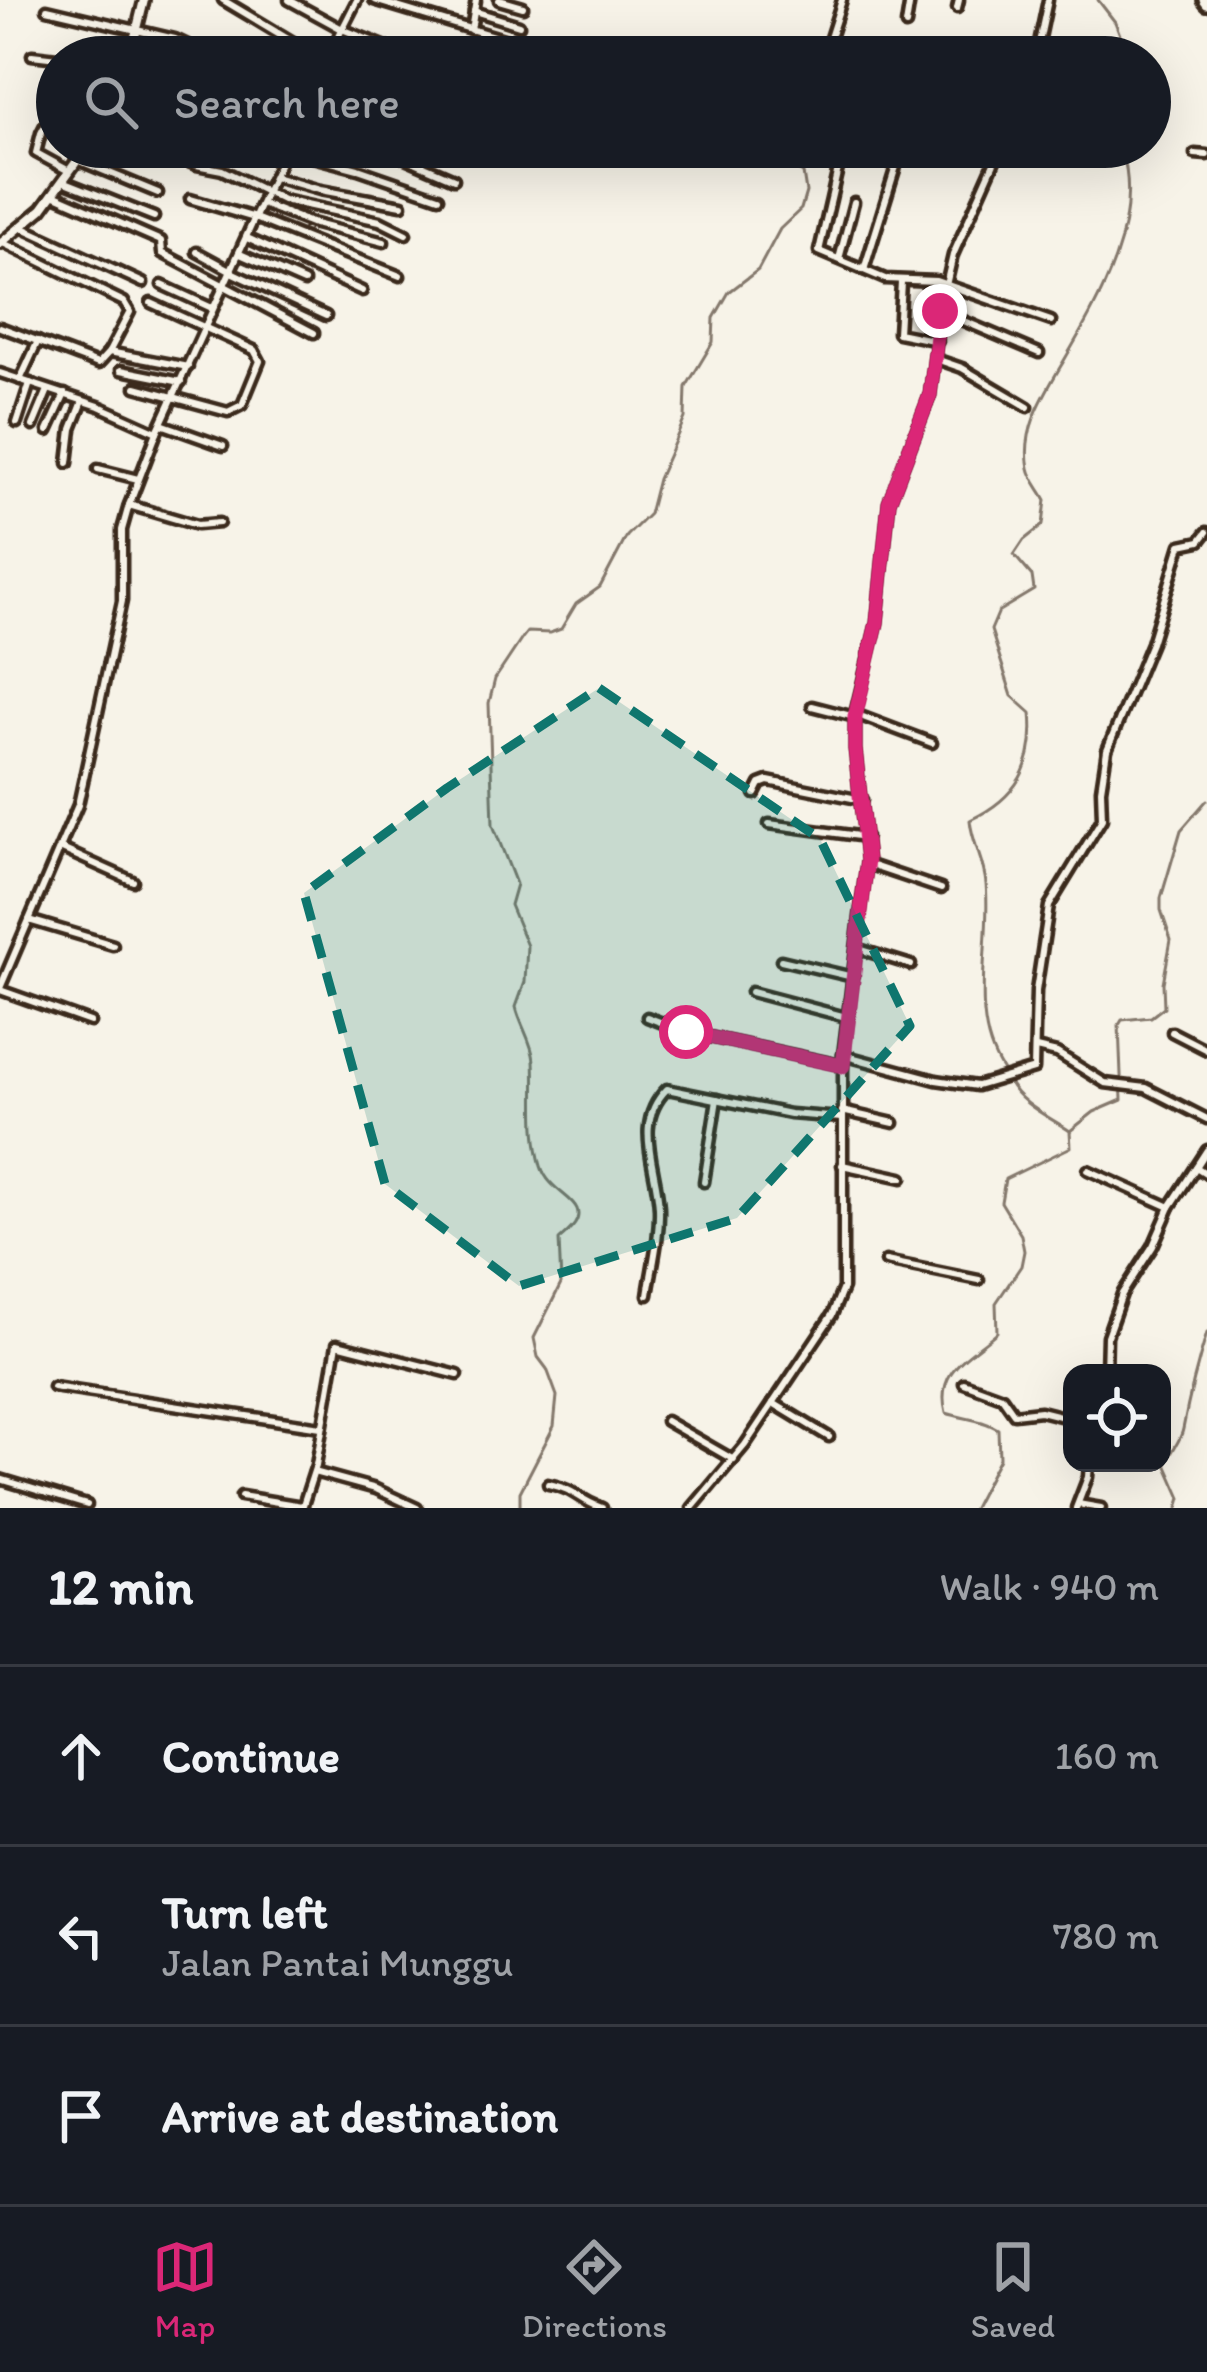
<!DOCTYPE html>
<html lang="en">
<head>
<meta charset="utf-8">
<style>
  body { margin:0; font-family:Itim,sans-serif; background:#242831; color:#f1f3f6 }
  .controls { position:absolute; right:36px; bottom:36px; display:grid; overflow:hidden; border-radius:24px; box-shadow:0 12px 48px #0002 }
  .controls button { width:108px; height:108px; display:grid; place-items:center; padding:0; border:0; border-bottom:3px solid #363941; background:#171b24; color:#f1f3f6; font:60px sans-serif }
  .stop { position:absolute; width:36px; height:36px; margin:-27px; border:9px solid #db2777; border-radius:50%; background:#fff }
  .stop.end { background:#db2777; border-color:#fff; box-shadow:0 3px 12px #0008 }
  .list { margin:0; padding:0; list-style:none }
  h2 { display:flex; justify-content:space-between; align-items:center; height:156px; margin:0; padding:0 48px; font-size:51px }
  h2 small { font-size:39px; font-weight:400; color:#9ea1a6 }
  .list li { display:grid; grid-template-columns:78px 1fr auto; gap:36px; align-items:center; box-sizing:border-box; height:180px; padding:0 48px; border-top:3px solid #363941 }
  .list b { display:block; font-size:45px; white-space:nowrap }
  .list p { margin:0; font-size:39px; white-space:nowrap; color:#9ea1a6 }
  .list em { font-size:39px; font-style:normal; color:#9ea1a6 }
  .icon { flex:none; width:66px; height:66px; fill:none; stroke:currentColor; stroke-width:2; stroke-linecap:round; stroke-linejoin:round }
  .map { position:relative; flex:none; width:1207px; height:1508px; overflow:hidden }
  .search { position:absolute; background:#171b24; box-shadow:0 12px 48px #0002; left:36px; right:36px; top:36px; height:132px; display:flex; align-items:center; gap:30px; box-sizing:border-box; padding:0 42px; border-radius:66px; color:#9ea1a6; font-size:45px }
  .sheet { height:696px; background:#171b24 }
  nav { display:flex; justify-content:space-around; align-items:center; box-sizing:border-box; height:168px; border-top:3px solid #363941; background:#171b24; font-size:33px; color:#9ea1a6 }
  nav a { display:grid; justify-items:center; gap:6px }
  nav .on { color:#db2777 }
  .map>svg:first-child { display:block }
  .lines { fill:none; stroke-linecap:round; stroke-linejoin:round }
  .stream { stroke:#84786c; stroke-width:3 }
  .minor-casing { stroke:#3b2a1e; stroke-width:15 }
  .tertiary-casing { stroke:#3b2a1e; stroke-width:16 }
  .secondary-casing { stroke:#3b2a1e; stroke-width:18 }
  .minor { stroke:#f7f3e8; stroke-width:6 }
  .tertiary { stroke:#f7f3e8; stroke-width:8 }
  .secondary { stroke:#f7f3e8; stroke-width:9 }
  .route { stroke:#db2777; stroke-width:15 }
  .marked { fill:#0f766e; fill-opacity:0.2; stroke:#0f766e; stroke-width:9; stroke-dasharray:24 15; stroke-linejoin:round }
</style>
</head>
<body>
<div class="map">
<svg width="1207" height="1508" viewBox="0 0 1207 1508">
  <rect width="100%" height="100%" fill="#f7f3e8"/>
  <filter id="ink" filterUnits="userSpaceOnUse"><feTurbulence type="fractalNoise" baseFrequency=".00833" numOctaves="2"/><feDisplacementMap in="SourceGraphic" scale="24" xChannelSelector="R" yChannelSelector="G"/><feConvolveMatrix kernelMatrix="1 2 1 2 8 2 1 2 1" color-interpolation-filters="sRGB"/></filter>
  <g filter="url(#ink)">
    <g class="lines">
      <!-- stream -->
      <g class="stream">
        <polyline points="1098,0 1115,22 1122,40 1113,57"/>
        <path d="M1003 1071C967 1017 992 946 986 884 984 860 972 843 970 820 1017 798 1036 765 1031 713L1012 696 991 630 999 611 1034 590 1032 576 1014 555 1024 540 1043 525 1046 500C1041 490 1031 479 1029 468 1021 430 1044 395 1062 364 1100 299 1145 223 1121 147"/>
        <polyline points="1070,1131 1094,1112 1122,1100 1119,1025 1122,1020 1151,1017 1164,1007 1163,983 1171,940 1161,910 1161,898 1181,830 1207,800"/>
        <path d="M520 1508V1492L554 1426 557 1396 547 1369 538 1357 534 1338 561 1284 559 1240C568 1232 582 1222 577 1209 572 1196 548 1189 541 1166 531 1132 536 1095 534 1061 533 1043 520 1025 516 1007L525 982 527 946 510 905 516 884 493 825 489 703 495 679 523 637 527 632 550 633 561 629 576 604 600 587 627 536 649 514 658 479 685 418 686 387 713 342 714 318 729 292 758 270 780 229 801 209 806 192 803 173 785 164 776 147"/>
        <path d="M973 1508 999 1458 998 1429C982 1419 964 1419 946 1413 935 1370 969 1357 997 1332L996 1303 1021 1266 1024 1251 1021 1235 1001 1202 1005 1179 1071 1147 1070 1131C1048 1116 1021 1105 1008 1081"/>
        <path d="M1178 1508 1181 1498 1166 1464C1170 1452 1181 1441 1183 1429 1189 1397 1197 1365 1207 1333"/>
      </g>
      <defs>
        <g id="minor">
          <polyline points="223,0 318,57"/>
          <polyline points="289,0 342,29 411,57"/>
          <polyline points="374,0 530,47"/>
          <polyline points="499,0 523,7"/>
          <polyline points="957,8 959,0"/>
          <polyline points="47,9 175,39 213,57"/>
          <polyline points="474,11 519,25"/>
          <polyline points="906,25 910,0"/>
          <polyline points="471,30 476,0"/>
          <polyline points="32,55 57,58"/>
          <polyline points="328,57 357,0"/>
          <polyline points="824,57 842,0"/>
          <polyline points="1036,57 1048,0"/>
          <polyline points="57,101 41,133 36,153 69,171"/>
          <polyline points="150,147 196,165 222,170 283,200 380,221 406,234"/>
          <polyline points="380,147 454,179"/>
          <polyline points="580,147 602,157"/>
          <polyline points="843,147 819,251 885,279 936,281 1051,321"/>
          <polyline points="286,150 358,169 439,197"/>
          <polyline points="1195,154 1207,155"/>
          <polyline points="78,160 158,193"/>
          <polyline points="274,177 320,190 402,205"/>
          <polyline points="63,181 154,217"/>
          <polyline points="53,194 161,241 162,253 314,333"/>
          <polyline points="190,199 255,218 400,276"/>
          <polyline points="262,204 311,223 384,242"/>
          <polyline points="21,227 143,283"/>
          <polyline points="247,238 362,291"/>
          <polyline points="197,252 232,271"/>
          <polyline points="240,254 304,282"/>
          <polyline points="839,259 854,202"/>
          <polyline points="864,270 902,147"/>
          <polyline points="231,272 326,316"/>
          <polyline points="901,282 898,333 938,341"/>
          <polyline points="162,285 212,308"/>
          <polyline points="940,311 1039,353"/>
          <polyline points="0,327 98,364 109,352 130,312 124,302 3,243"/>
          <polyline points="109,352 188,367"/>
          <polyline points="936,359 962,368 1028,407"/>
          <polyline points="121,370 181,382"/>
          <polyline points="0,373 99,406 157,432"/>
          <polyline points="20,380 38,341"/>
          <polyline points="136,387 228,412 242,405 260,361 254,350 151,303"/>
          <polyline points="17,423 30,383"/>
          <polyline points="164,425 223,446"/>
          <polyline points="33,426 48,390"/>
          <polyline points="48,431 65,394"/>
          <polyline points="68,463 72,429 83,401"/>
          <polyline points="98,469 138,479"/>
          <polyline points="129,505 197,525 219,523"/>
          <polyline points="812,706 855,717"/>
          <polyline points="855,714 932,743"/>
          <polyline points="755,794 760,784 768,781 862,800"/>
          <polyline points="769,824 866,837"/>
          <polyline points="62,849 133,881"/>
          <polyline points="867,864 941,889"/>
          <polyline points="29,920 113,945"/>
          <polyline points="859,949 911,965"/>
          <polyline points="781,960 853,977"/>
          <polyline points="0,988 78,805 122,601 122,530 129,505 157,432 287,147"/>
          <polyline points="0,990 90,1022"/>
          <polyline points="751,992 846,1017"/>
          <polyline points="647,1017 686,1032 841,1065"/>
          <polyline points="1172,1032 1207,1050"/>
          <polyline points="1036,1048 1057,1053 1105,1083 1146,1088 1207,1119"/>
          <polyline points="843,1055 936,1080 977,1086 1034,1069 1036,991 1049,906 1102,819 1101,789 1107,750 1151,643 1181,545 1200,541 1207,532"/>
          <polyline points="842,1111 894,1123"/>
          <polyline points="842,1165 902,1178"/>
          <polyline points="1196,1167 1207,1174"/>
          <polyline points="1088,1170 1170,1207"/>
          <polyline points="704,1182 717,1099"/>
          <polyline points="886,1261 979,1280"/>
          <path d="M648 1295C652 1267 660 1237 659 1208 657 1166 632 1124 667 1089L790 1114 842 1118"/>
          <polyline points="1106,1373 1107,1336 1122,1294 1153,1246 1170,1207 1207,1150"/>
          <polyline points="964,1383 1002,1397 1014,1414 1040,1411 1072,1419"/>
          <polyline points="53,1387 321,1427"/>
          <polyline points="773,1403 829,1437"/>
          <polyline points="666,1421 734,1460"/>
          <polyline points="314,1472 376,1489 417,1508"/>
          <polyline points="0,1479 87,1505"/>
          <path d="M548 1484C578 1490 576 1499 602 1508"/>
          <polyline points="241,1496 302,1506"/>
          <polyline points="1078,1504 1101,1508"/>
          <polyline points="302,1508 316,1465 337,1344 458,1375"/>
          <polyline points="692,1508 745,1445 832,1315 843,1288 843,1055 867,860 855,749 855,714 877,623 889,502 930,395 940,311 953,255 1001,147"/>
          <polyline points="1076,1508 1088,1477 1089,1463"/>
        </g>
        <g id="tertiary">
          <polyline points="130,57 144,0"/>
          <polyline points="0,244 42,209 87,147"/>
        </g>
        <polyline id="secondary" points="1204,0 1207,4"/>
      </defs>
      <!-- minor casing -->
      <use href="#minor" class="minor-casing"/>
      <!-- tertiary casing -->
      <use href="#tertiary" class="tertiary-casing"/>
      <!-- secondary casing -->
      <use href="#secondary" class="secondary-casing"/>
      <!-- minor -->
      <use href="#minor" class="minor"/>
      <!-- tertiary -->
      <use href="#tertiary" class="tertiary"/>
      <!-- secondary -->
      <use href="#secondary" class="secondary"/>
    </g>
  </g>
  <g class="lines" filter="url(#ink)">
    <!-- route -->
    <polyline class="route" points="686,1032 843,1066 867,860 855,749 855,717 877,623 889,502 930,395 940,311"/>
  </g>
  <!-- marked area -->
  <path class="marked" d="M599 688 820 839 910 1026 737 1218 519 1286 385 1184 304 893 447 788Z"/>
</svg>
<div class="controls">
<button><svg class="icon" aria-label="locate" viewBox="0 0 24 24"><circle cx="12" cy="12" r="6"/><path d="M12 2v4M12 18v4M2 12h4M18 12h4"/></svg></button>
</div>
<div class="stop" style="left:686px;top:1032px"></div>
<div class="stop end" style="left:940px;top:311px"></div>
<div class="search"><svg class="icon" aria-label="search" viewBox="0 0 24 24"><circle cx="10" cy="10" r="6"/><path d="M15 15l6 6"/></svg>Search here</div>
</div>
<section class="sheet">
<h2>12 min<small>Walk · 940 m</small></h2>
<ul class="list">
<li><svg class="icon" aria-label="ahead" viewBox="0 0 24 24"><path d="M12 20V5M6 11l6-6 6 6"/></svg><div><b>Continue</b></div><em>160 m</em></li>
<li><svg class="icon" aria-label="left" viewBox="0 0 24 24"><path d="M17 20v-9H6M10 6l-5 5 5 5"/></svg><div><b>Turn left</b><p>Jalan Pantai Munggu</p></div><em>780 m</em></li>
<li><svg class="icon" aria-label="arrive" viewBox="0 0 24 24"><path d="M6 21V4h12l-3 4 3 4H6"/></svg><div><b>Arrive at destination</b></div></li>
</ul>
</section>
<nav>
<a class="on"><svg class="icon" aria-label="map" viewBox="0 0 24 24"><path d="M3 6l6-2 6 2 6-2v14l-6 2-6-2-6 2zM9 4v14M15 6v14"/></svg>Map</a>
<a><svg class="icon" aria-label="directions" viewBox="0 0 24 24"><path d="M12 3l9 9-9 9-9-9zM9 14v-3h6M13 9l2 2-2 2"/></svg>Directions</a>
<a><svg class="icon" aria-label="saved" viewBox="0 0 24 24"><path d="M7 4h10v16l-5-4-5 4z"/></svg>Saved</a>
</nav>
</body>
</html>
